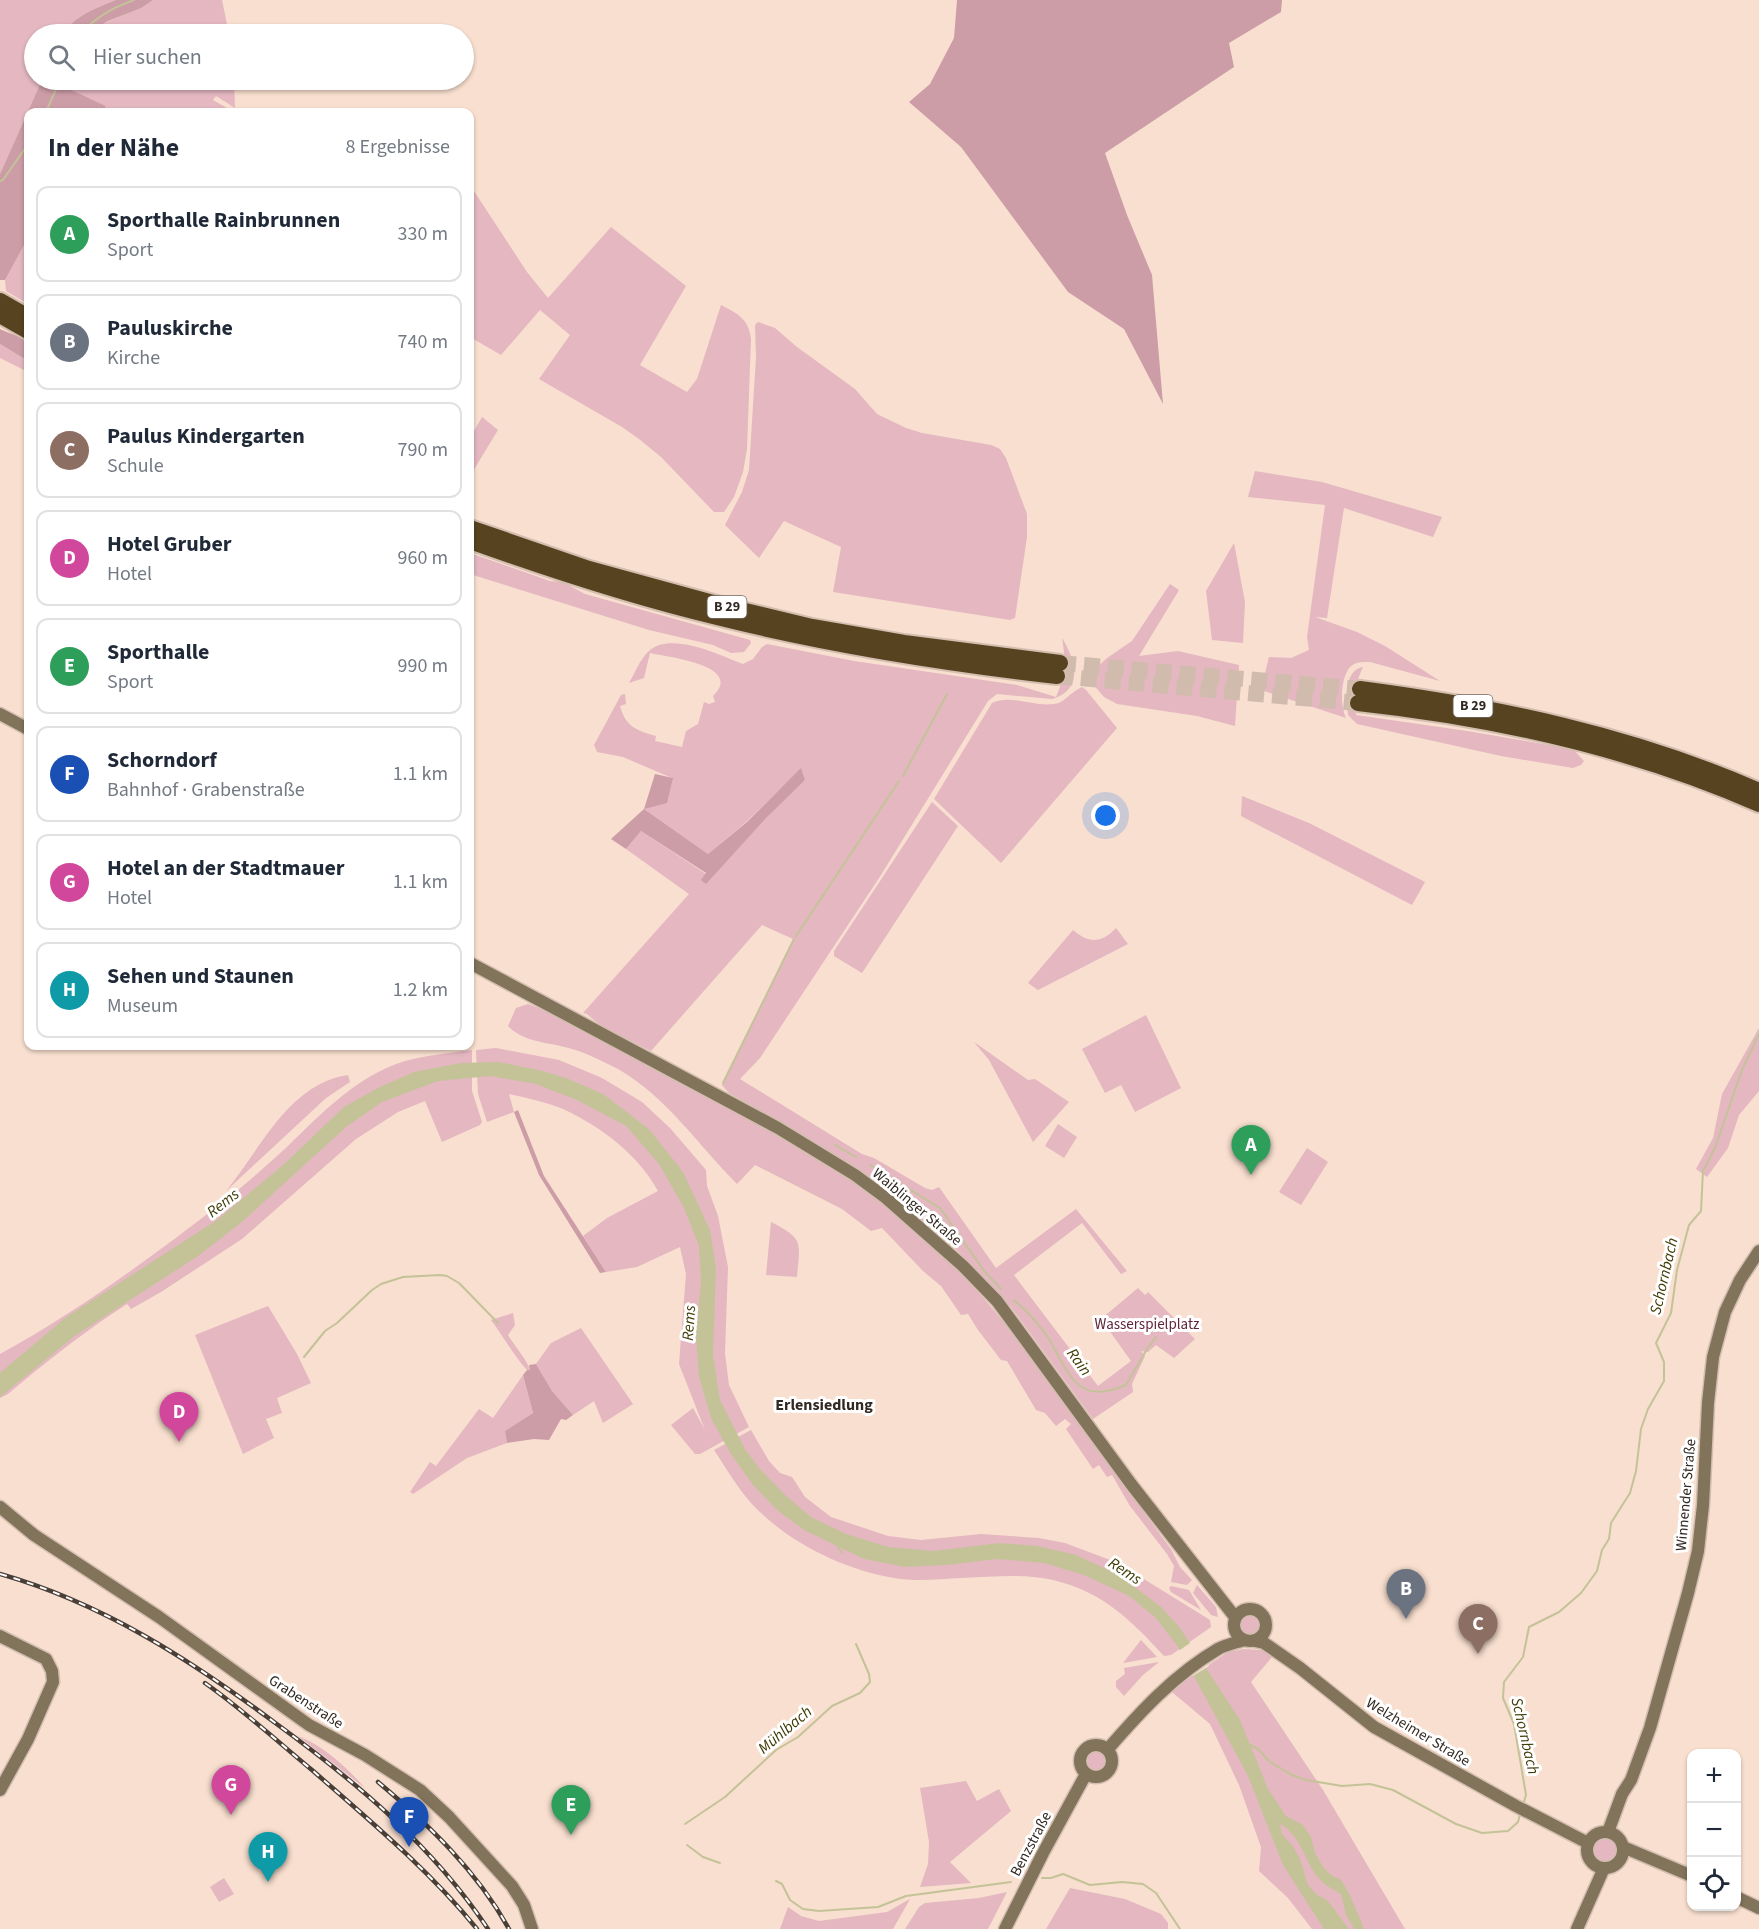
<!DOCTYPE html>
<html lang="de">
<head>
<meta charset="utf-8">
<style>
  body { margin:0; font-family:"Source Sans 3",sans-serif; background:#f2f2f3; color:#1f2937 }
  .controls { position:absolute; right:18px; bottom:18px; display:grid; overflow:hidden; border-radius:12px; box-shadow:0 2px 4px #0004 }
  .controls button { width:54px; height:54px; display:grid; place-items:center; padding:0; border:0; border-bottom:2px solid #e0e1e3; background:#fff; color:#1f2937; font:30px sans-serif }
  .you { position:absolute; left:1106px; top:816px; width:21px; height:21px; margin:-15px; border:4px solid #fff; border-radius:50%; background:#1a73e8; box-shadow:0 0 0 9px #1a73e833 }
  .badge { display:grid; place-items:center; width:39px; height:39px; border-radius:50%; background:#7865e0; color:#fff; font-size:20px; font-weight:700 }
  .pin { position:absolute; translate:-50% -50px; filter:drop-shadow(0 2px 3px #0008) }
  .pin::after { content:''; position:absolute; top:32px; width:21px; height:18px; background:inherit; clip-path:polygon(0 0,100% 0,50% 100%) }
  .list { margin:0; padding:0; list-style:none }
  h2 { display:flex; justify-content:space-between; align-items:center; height:78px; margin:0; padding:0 24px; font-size:26px }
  h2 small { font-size:20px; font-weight:400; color:#747a83 }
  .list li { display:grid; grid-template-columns:39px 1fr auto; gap:18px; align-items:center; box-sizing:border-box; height:96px; margin:0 12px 12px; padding:0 12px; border:2px solid #e0e1e3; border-radius:12px }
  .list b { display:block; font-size:22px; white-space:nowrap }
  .list p { margin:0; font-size:20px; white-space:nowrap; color:#747a83 }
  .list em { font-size:20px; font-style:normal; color:#747a83 }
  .icon { flex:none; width:33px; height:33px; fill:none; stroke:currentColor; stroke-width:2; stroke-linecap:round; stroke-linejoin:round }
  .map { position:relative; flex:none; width:1759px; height:1929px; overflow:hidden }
  .search { position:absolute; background:#fff; box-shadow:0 2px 4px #0004; left:24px; top:24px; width:450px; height:66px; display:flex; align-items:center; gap:15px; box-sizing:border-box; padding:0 21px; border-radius:33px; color:#747a83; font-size:22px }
  .panel { position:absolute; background:#fff; box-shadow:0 2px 4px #0004; left:24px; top:108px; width:450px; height:942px; border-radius:12px }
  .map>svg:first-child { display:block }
  .green { fill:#e4b7c1 }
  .forest { fill:#cc9ca7 }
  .water { fill:#c4c398 }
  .pier { fill:#f8dfcf }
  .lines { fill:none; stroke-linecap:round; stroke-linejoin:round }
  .stream { stroke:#c4c398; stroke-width:2 }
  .highway-tunnel { stroke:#d0bbad; stroke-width:16; stroke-dasharray:16 8; stroke-linecap:butt }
  .secondary-casing { stroke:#d4beb0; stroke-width:15 }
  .highway-casing { stroke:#d4beb0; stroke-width:20 }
  .secondary { stroke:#82735b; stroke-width:12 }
  .highway { stroke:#574320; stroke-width:16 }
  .rail-casing { stroke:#493f37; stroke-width:4.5 }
  .rail { stroke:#fff; stroke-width:2; stroke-dasharray:7; stroke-linecap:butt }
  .labels { text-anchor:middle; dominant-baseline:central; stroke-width:6; stroke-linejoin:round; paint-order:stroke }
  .shield { fill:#fff; stroke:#706965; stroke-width:1.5 }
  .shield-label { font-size:14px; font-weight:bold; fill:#322923 }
  .street-label { font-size:15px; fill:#322923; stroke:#fff }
  .park-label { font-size:15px; fill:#602537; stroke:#fff }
  .water-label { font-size:16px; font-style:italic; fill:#3f3c06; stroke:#fff }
  .neighbourhood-label { font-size:16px; font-weight:bold; fill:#322923; stroke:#fff }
</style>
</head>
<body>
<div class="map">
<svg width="1759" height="1929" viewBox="0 0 1759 1929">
  <rect width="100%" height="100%" fill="#f8dfcf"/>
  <!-- green -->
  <g class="green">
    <path d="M0 0H116C97 9 74 16 63 34H34V80H42L0 174Z"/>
    <path d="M153 0H222L229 34H87C106 19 132 14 153 0Z"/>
    <polygon points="60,80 234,80 235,108 216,96 213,100 234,112 103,112 106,106 61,85"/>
    <path d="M470 185 527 272 548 298 611 227 686 286 640 365 687 392 697 379 721 305C737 313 749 319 751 339L747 449 743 472 734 497 724 512H714L661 457 639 439 622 427 539 379 570 335 540 310 501 355 470 337Z"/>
    <polygon points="28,238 28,304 6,291 5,280"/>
    <polygon points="758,322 775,328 797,347 855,389 877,414 906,428 922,433 991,445 1000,449 1006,458 1027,514 1027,537 1015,618 1010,620 833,592 841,547 784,521 759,558 725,525 742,492 749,470 756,357 755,325"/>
    <polygon points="0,344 28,361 28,372 0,358"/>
    <polygon points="482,417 498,430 470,476 470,438"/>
    <path d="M1255 471 1322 482 1442 517 1433 537 1344 508 1327 618 1315 617 1357 632 1385 646 1440 681 1370 662C1364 662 1357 661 1351 666 1340 677 1340 705 1346 718L1261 690 1269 657 1291 658 1309 650 1307 637 1325 505 1248 497Z"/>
    <polygon points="1234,543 1245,602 1243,643 1212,640 1206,591"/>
    <polygon points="470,553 550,581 563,582 585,594 750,640 751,643 744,652 731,653 713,645 649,630 470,574"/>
    <polygon points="1170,584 1179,590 1139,656 1178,651 1239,665 1235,726 1197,716 1117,704 1104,697 1092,683 1089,675 1107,658 1132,641"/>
    <path d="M1062 638C1075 659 1085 689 1052 699L997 694 988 701 881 875 760 1058 740 1079 862 1154 874 1158 925 1188 932 1190 939 1187 996 1268 1076 1209 1127 1271 1121 1274 1082 1223 1014 1275 1098 1386 1131 1361 1101 1319 1138 1288 1145 1295 1148 1292 1195 1339 1174 1358 1156 1345 1148 1352 1141 1351 1145 1356 1132 1384 1133 1392 1093 1419 1011 1307 954 1247 874 1182 841 1159 729 1093 722 1085 793 939 762 925 651 1051 601 1026 587 1014 583 1013 689 894 626 849 641 831 706 874 805 780 801 769 745 823 708 854 644 809 672 778 623 757 597 752 594 745 621 695 625 694 626 704 620 706C625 726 637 731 656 736L655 741 682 747 686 731 698 724 704 702 709 704 715 702 713 696C745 665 667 657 650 653L644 678 629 683C635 673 640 659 649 651 671 631 719 655 743 664L753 659 762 647 767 644 854 661 1017 685 1056 697C1065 677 1066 660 1062 638Z"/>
    <path d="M1363 667C1355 684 1353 696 1356 715L1467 731 1573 749 1584 761 1581 765 1573 768 1501 756 1357 724 1348 715C1347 699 1343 671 1363 667Z"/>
    <path d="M1082 687 1086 690 1117 728 1001 863 934 799 992 703C1011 694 1033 707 1054 704 1065 703 1070 692 1082 687Z"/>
    <polygon points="1242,796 1309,823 1425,882 1412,905 1241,816"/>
    <polygon points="932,802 958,826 862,973 834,956 834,951"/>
    <path d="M1116 928 1128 944 1038 990 1028 983 1073 930C1089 944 1102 943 1116 928Z"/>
    <path d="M528 1004 544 1010C675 1081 834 1147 941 1252 1029 1341 1096 1449 1171 1549L1180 1567 1192 1580 1187 1585 1171 1582 1174 1566 1167 1554 1130 1506 1112 1475 1107 1477 1099 1465 1093 1469 1066 1429 1071 1424 1065 1419 1056 1426 1045 1413 1036 1410 1007 1361 1001 1360 978 1330 968 1314 961 1315 941 1286 923 1271 882 1228 871 1231 842 1209 755 1165 737 1184C698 1145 667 1097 618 1069 604 1062 587 1053 572 1049 550 1042 524 1043 508 1026L516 1008Z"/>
    <polygon points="1146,1015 1181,1088 1135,1112 1121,1085 1105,1093 1082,1049"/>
    <polygon points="1759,1028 1759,1091 1739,1115 1728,1148 1707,1177 1696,1169 1713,1138 1722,1094"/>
    <polygon points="974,1042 1028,1080 1035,1079 1069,1102 1033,1142 989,1060"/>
    <path d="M496 1048 559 1060 602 1078 642 1102 670 1128 706 1170 707 1186 718 1216 728 1267 725 1353 729 1385 749 1427 700 1454H695L671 1425 693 1408 705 1430 679 1364 686 1274 680 1247 637 1267 606 1272 583 1236 607 1218 658 1191 661 1197C642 1157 602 1127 563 1109 546 1102 527 1098 509 1094L514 1112 487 1122 478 1094 476 1050Z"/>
    <path d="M472 1050V1091L482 1122 480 1125 442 1142 425 1101 398 1112 356 1139 242 1239 161 1292 131 1309 127 1304C85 1331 47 1361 8 1394L0 1398V1354C77 1312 149 1259 219 1205 243 1187 266 1166 288 1146 323 1112 357 1076 405 1061 427 1055 450 1053 472 1050Z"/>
    <path d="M348 1075 350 1082 326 1098 226 1191C261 1149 288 1084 348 1075Z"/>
    <polygon points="1058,1124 1077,1137 1064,1158 1045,1146"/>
    <polygon points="1307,1148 1328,1162 1301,1205 1279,1192"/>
    <path d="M771 1222C804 1239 800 1241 797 1277L766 1275Z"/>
    <polygon points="268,1306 297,1354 311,1383 277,1398 282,1413 266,1419 274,1438 243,1454 195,1335"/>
    <path d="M513 1313 515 1325 508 1335C513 1344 528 1361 530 1370H527C513 1355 504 1337 491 1320Z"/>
    <polygon points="581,1328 633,1404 603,1423 594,1401 573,1415 552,1391 536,1364 551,1343"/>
    <polygon points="523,1375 533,1413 505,1431 507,1443 467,1458 413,1494 410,1492 430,1462 436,1466 479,1409 493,1418"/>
    <path d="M751 1430 769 1461 780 1473 792 1477 805 1497 831 1517 888 1536 921 1540 981 1534 1039 1538 1065 1543 1118 1563 1210 1620 1211 1627 1171 1655 1164 1656C1142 1632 1117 1606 1087 1592 1044 1571 1008 1576 962 1578 940 1579 916 1582 894 1578 842 1569 787 1542 751 1503 737 1487 726 1468 714 1450Z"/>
    <polygon points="1197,1585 1216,1607 1218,1617 1211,1615 1193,1593"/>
    <polygon points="1171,1586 1189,1590 1201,1610 1171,1592 1169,1588"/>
    <circle cx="1250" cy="1625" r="13"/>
    <polygon points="1141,1640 1157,1657 1123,1663"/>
    <polygon points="1244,1649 1262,1650 1272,1657 1251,1682 1323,1790 1405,1929 1312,1929 1288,1898 1259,1871 1261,1847 1239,1785 1210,1724 1172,1692 1186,1680 1228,1652"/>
    <polygon points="1159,1662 1143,1675 1124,1696 1116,1687 1116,1681 1125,1674 1124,1668"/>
    <path d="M298 1736C323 1745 347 1768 365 1788Z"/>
    <circle cx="1097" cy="1761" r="10"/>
    <polygon points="966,1781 977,1801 999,1789 1011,1811 950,1862 971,1883 920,1887 928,1864 929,1842 920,1788"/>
    <circle cx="1606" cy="1850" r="13"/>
    <polygon points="224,1878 234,1894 219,1902 210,1887"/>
    <polygon points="1070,1888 1125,1899 1161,1914 1168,1923 1168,1929 1046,1929"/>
    <polygon points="1007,1892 988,1929 905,1929 919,1907 925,1903 979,1898"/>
    <polygon points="910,1899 893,1929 780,1929 788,1907 801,1916 819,1921 887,1912"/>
  </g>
  <!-- forest -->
  <g class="forest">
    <path d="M116 0H153L141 8 108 21 87 34H63C74 16 97 8 116 0Z"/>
    <polygon points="957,0 1282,0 1281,12 1229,43 1234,67 1105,153 1127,215 1152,275 1163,404 1124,329 1068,292 961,147 909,102 930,84 954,38"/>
    <polygon points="42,80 60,80 61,85 106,106 103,112 28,112 28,238 5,280 0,280 0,174"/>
    <path d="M0 329C10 334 19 335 28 341V361L0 344Z"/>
    <polygon points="801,768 805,780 766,818 706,884 701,880 706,873 641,831 626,849 611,839 644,809 655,774 673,778 667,803 644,809 708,854 747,822"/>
    <polygon points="518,1110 544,1176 606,1272 600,1273 539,1175 514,1112"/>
    <polygon points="536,1364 552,1391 573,1415 566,1420 561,1419 549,1440 534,1439 507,1443 505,1431 533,1413 523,1375 527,1370 530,1370 529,1365"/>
  </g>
  <!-- water -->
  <path class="water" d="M498 1062 539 1070 566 1078 603 1094 649 1129 683 1172 710 1230 716 1268 713 1355 720 1400 745 1449 759 1468 785 1495 811 1517 846 1534 888 1547 934 1551 999 1543 1037 1546 1076 1555 1119 1575 1161 1607 1180 1628 1240 1720 1268 1789 1286 1816 1303 1825 1311 1837 1315 1853 1323 1867 1331 1875 1341 1880 1350 1895 1364 1929H1354L1346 1915 1341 1894C1335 1890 1326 1886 1321 1881 1304 1863 1303 1837 1280 1824L1282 1834 1292 1845 1300 1859 1308 1885 1316 1894 1328 1901 1349 1929H1324L1283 1865 1248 1776 1178 1647 1156 1618 1129 1596 1084 1575 1044 1563 997 1559 947 1565 905 1567 864 1559 804 1530 777 1510 753 1485 730 1453 711 1418 699 1377 696 1336 701 1282 699 1246 684 1208 659 1164 626 1126 577 1100 536 1084 491 1076 438 1081 382 1102 346 1127 242 1222 198 1256 76 1335 0 1397V1373L65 1318 217 1220 282 1166 344 1107 378 1088 414 1072 461 1063Z"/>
  <!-- pier -->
  <polygon class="pier" points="1193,1641 1209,1666 1193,1676 1177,1652"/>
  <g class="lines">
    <!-- stream -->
    <g class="stream">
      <path d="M81 34C95 17 114 7 134 0"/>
      <polyline points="46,112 60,80"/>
      <polyline points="0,181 3,180 28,144"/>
      <polyline points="903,776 947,694"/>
      <polyline points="796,936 899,781"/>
      <polyline points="723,1083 794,939"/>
      <polyline points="835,1145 856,1157"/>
      <polyline points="870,1165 940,1208 985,1272 1001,1289"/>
      <path d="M1014 1300C1027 1311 1039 1324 1049 1339 1057 1352 1068 1378 1080 1386 1095 1396 1111 1391 1126 1385L1147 1349 1156 1337"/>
      <polyline points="304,1357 325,1331 337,1323 372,1290 381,1284 403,1277 440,1275 447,1276 459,1283 498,1323"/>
      <polyline points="837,1545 842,1553"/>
      <polyline points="1250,1745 1258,1749 1270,1762 1292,1775 1306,1780 1342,1786 1370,1784 1393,1790 1456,1824 1482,1833 1508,1831 1518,1822 1520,1814"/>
      <polyline points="1523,1805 1526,1795 1514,1724 1503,1698 1504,1682 1523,1657 1529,1627 1559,1612 1581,1593 1597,1571 1602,1550 1609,1539 1611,1523 1630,1493 1636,1471 1641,1429 1648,1409 1664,1381 1664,1362 1656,1343 1671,1313 1677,1270 1689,1225 1701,1211 1703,1171 1715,1148 1742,1070 1759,1034"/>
      <polyline points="685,1824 725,1797 776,1750 798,1737 832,1706 860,1693 870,1682 869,1674 856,1644"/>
      <polyline points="687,1845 703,1857 720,1863"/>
      <polyline points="1042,1878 1051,1878 1063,1874 1090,1885 1122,1882 1143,1884 1156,1893 1180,1929"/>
      <polyline points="776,1881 782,1884 790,1900 803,1909 819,1911 878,1907 906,1896 1011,1882"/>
    </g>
    <!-- highway-tunnel -->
    <g class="highway-tunnel">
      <polyline points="1060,663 1360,689"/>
      <polyline points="1057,676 1358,703"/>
    </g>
    <defs>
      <g id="secondary">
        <polyline points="0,714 28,729"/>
        <polyline points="470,963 778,1128 855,1175 886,1198 963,1266 997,1301 1131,1484 1235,1617"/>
        <polyline points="0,1507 34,1535 159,1617 309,1725 365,1755 420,1790 449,1817 512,1886 524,1905 532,1929"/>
        <circle cx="1250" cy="1625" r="16"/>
        <polyline points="0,1636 46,1659 52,1671 53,1682 28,1739 0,1790"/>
        <polyline points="1255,1641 1264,1643 1300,1668 1374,1727 1516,1806 1588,1843"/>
        <circle cx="1096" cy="1761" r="16"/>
        <path d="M1108 1749C1140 1712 1174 1675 1218 1649 1225 1645 1235 1643 1244 1640"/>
        <circle cx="1605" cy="1850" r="18"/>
        <polyline points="1608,1832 1622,1794 1631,1780 1650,1728 1688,1593 1698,1551 1703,1505 1708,1403 1713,1357 1725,1312 1740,1280 1759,1251"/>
        <polyline points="1623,1847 1692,1876"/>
        <polyline points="1736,1897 1759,1908"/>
        <polyline points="1005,1929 1043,1853 1086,1774"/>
        <polyline points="1577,1929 1604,1868"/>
      </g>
      <g id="highway">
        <polyline points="0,301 28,317"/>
        <polyline points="0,315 28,331"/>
        <polyline points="470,528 589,569 724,606 812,627 904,643 1060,663"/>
        <path d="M470 541C551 570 633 597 717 617 829 645 943 663 1057 676"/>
        <path d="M1360 689C1497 707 1632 735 1759 791"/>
        <path d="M1358 703C1496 718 1632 748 1759 804"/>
      </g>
    </defs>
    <!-- secondary casing -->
    <use href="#secondary" class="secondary-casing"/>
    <!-- highway casing -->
    <use href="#highway" class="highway-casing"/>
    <!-- secondary -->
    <use href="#secondary" class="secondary"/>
    <!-- highway -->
    <use href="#highway" class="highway"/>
    <defs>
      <g id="rail">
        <path d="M0 1574C102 1603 189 1659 274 1722 355 1781 432 1845 488 1929"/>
        <path d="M205 1683C242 1709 277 1741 312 1770 369 1820 429 1870 477 1929"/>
        <path d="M378 1782C428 1824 477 1871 509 1929"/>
      </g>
    </defs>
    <!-- rail casing -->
    <use href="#rail" class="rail-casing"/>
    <!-- rail -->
    <use href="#rail" class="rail"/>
  </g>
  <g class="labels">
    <!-- shield labels -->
    <g class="shield">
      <rect x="707.5" y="596" width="39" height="22" rx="4.5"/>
      <rect x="1453.5" y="695" width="39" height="22" rx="4.5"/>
    </g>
    <g class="shield-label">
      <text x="727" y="607">B 29</text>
      <text x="1473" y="706">B 29</text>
    </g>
    <!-- street labels -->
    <g class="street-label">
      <text transform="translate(917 1207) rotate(40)">Waiblinger Straße</text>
      <text transform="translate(1686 1495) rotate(-85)">Winnender Straße</text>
      <text transform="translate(306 1702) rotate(33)">Grabenstraße</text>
      <text transform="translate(1418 1732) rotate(31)">Welzheimer Straße</text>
      <text transform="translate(1031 1844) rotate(-62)">Benzstraße</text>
    </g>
    <!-- park labels -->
    <g class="park-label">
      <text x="1147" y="1324">Wasserspielplatz</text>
    </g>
    <!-- water labels -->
    <g class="water-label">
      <text transform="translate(223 1203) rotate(-38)">Rems</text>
      <text transform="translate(1664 1276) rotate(-77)">Schornbach</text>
      <text transform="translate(689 1323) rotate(-86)">Rems</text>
      <text transform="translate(1079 1362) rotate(54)">Rain</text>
      <text transform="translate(1125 1571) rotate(33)">Rems</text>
      <text transform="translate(785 1730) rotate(-40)">Mühlbach</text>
      <text transform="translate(1525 1736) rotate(77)">Schornbach</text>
    </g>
    <!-- neighbourhood labels -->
    <g class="neighbourhood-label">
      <text x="824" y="1405">Erlensiedlung</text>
    </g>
  </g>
</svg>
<div class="controls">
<button>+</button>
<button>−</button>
<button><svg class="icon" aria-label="locate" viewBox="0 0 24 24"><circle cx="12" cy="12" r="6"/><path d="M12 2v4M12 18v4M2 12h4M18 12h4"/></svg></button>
</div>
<div class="you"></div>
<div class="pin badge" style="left:1251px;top:1175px;background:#2e9e5b">A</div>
<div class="pin badge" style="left:1406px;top:1619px;background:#6b7280">B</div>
<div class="pin badge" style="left:1478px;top:1654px;background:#8d6e63">C</div>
<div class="pin badge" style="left:179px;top:1442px;background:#d1479c">D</div>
<div class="pin badge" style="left:571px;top:1835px;background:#2e9e5b">E</div>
<div class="pin badge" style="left:409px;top:1847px;background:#1a4fb4">F</div>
<div class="pin badge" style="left:231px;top:1815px;background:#d1479c">G</div>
<div class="pin badge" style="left:268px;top:1882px;background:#0f9aa8">H</div>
<div class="search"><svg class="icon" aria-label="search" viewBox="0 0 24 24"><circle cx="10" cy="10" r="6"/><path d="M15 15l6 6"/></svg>Hier suchen</div>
<section class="panel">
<h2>In der Nähe<small>8 Ergebnisse</small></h2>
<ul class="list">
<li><span class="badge" style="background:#2e9e5b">A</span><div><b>Sporthalle Rainbrunnen</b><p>Sport</p></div><em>330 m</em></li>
<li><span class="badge" style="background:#6b7280">B</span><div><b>Pauluskirche</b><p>Kirche</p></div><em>740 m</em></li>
<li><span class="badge" style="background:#8d6e63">C</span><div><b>Paulus Kindergarten</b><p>Schule</p></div><em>790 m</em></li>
<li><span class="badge" style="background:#d1479c">D</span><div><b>Hotel Gruber</b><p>Hotel</p></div><em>960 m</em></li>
<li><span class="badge" style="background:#2e9e5b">E</span><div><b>Sporthalle</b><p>Sport</p></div><em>990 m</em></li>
<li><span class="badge" style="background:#1a4fb4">F</span><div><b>Schorndorf</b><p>Bahnhof · Grabenstraße</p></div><em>1.1 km</em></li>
<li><span class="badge" style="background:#d1479c">G</span><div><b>Hotel an der Stadtmauer</b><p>Hotel</p></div><em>1.1 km</em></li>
<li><span class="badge" style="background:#0f9aa8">H</span><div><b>Sehen und Staunen</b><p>Museum</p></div><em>1.2 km</em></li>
</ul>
</section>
</div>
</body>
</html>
